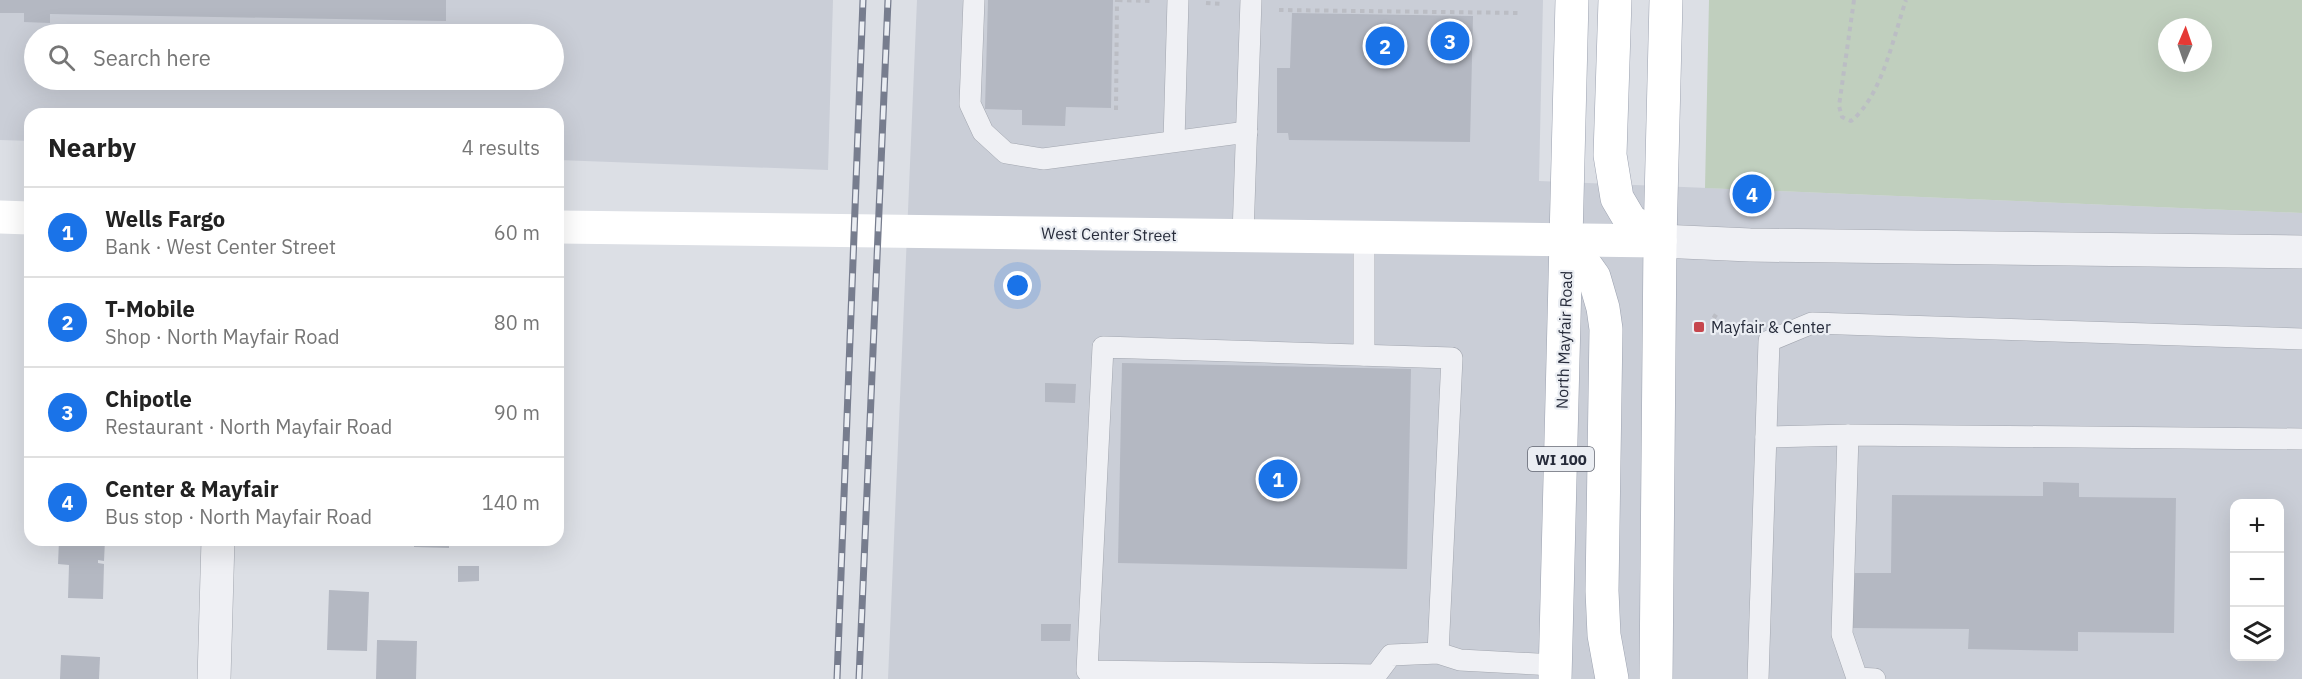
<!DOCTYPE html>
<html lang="en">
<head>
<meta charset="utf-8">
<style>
  body { margin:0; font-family:"IBM Plex Sans",sans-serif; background:#f6f6f6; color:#222 }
  .controls { position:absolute; right:18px; bottom:18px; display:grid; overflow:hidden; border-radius:12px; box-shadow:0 6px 24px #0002 }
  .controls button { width:54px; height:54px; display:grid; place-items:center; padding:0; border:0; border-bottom:2px solid #e0e0e0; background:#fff; color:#222; font:30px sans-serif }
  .compass { position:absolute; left:2158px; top:18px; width:54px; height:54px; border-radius:50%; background:#fff; box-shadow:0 6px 24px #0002; rotate:2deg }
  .you { position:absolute; left:1018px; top:286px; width:21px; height:21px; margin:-15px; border:4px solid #fff; border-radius:50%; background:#1a73e8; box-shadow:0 0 0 9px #1a73e833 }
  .badge { display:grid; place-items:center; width:39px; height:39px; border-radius:50%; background:#1a73e8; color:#fff; font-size:20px; font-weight:700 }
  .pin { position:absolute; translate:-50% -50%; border:3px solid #fff; box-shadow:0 2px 6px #0006 }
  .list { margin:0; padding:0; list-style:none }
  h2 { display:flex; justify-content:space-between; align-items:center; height:78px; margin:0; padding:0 24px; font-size:26px }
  h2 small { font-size:20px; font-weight:400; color:#767676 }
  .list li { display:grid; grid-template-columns:39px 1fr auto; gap:18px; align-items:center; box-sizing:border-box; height:90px; padding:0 24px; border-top:2px solid #e0e0e0 }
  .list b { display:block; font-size:22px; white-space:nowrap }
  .list p { margin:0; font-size:20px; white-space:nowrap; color:#767676 }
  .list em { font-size:20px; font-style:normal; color:#767676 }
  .icon { flex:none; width:33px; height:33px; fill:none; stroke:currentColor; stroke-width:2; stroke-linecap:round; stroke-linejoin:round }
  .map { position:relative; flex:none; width:2302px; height:679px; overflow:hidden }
  .search { position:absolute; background:#fff; box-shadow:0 6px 24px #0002; left:24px; top:24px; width:540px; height:66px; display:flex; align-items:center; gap:15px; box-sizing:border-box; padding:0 21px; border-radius:33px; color:#767676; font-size:22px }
  .panel { position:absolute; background:#fff; box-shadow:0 6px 24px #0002; left:24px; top:108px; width:540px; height:438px; border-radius:18px }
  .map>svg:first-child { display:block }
  .built { fill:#caced7; fill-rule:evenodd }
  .green { fill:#c0cfbe; fill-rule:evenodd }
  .building { fill:#b4b8c2 }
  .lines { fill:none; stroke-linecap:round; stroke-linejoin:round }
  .lane-casing { stroke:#a2a6af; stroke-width:22 }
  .street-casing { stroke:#a2a6af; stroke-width:34 }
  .primary-casing { stroke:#9ca2b0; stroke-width:34 }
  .path { stroke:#bbbdc4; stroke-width:4; stroke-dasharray:4.5 4.5; stroke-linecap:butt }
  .lane { stroke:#eff0f4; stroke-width:21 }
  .street { stroke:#eff0f4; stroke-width:33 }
  .secondary { stroke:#fff; stroke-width:33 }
  .primary { stroke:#fff; stroke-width:33 }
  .rail-casing { stroke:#777d8e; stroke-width:7 }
  .rail { stroke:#ebeef3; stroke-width:4.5; stroke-dasharray:14; stroke-linecap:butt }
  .poi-dot { fill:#c6464d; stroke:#ebeef3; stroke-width:2 }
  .labels { text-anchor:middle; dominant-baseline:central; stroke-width:4.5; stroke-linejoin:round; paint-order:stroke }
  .shield { fill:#ebeef3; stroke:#626672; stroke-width:1.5 }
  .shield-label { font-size:15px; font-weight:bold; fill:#272c3b }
  .street-label { font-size:16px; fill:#272c3b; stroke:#ebeef3 }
  .poi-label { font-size:16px; fill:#272c3b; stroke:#ebeef3; text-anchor:start }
</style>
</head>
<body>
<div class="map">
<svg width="2302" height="679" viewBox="0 0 2302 679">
  <rect width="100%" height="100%" fill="#dcdfe5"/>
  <!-- built -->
  <g class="built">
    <path d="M0 0H833L828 170 558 160V114H30V141L0 140ZM34 34H554V80H34Z"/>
    <path d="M917 0H1543L1539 181 2302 213V679H888ZM2234 504H2280V656H2234Z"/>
  </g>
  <!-- green -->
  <path class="green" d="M1709 0H2302V213L1705 188ZM2167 27H2203V63H2167Z"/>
  <!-- building -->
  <g class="building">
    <polygon points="0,0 446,0 446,21 50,14 50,23 24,22 24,13 0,13"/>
    <polygon points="988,0 1113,0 1111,108 1066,107 1065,126 1022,125 1022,110 985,109"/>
    <polygon points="1292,13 1473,16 1470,142 1289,140 1288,133 1277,133 1277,68 1290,68"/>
    <polygon points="1122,363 1411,369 1407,569 1118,563"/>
    <polygon points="1045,383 1076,384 1075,403 1045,402"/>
    <polygon points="2043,482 2079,483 2079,497 2176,498 2174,633 2078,632 2078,651 1968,649 1969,629 1853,628 1853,573 1891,573 1892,495 2043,496"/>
    <polygon points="59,540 105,540 104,561 98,560 98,563 104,564 103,599 68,598 69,565 58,564"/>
    <polygon points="414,540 449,540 449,548 414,547"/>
    <polygon points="458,566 479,566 479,581 458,582"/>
    <polygon points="329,590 369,592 367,651 327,650"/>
    <polygon points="1041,624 1071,624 1070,641 1041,641"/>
    <polygon points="377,640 417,641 416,679 376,679"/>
    <polygon points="61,655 100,657 99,679 60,679"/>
  </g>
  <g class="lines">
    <defs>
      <g id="lane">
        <polyline points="974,0 970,104 983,132 1006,153 1043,159 1247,132"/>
        <polyline points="1174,141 1178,0"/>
        <polyline points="1243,235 1251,0"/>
        <polyline points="1364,355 1364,237"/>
        <polyline points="1848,435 1842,634 1857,678 1875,679"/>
        <polyline points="1766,437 1848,435 2302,439"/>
        <polyline points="1438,653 1452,358 1103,347 1087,671 1376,675 1391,655 1438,653 1460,660 1555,665"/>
        <polyline points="1758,679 1769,341 1812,323 2302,339"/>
      </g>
      <g id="street">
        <polyline points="1660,241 1750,245 2302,252"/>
        <polyline points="214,679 218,540"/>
      </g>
      <g id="primary">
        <polyline points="1615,0 1610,155 1617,198 1630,220 1660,241"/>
        <polyline points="1567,239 1594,277 1603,308 1606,329 1602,591 1604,635 1612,679"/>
        <polyline points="1555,679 1572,0"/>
        <polyline points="1656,679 1660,241 1666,0"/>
      </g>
    </defs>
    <!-- lane casing -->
    <use href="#lane" class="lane-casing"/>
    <!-- street casing -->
    <use href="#street" class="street-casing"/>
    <!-- primary casing -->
    <use href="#primary" class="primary-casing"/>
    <!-- path -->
    <g class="path">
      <polyline points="1118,0 1151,1"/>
      <path d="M1854 0 1839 106 1842 117 1851 121C1882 96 1893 38 1906 0"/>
      <polyline points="1206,3 1222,4"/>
      <polyline points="1279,10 1521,13"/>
      <polyline points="1116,110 1117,0"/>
      <polyline points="1713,315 1742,334"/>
    </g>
    <!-- lane -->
    <use href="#lane" class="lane"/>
    <!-- street -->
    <use href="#street" class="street"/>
    <!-- secondary -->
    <g class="secondary">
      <polyline points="0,217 30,218"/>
      <polyline points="558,227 1660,241"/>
    </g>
    <!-- primary -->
    <use href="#primary" class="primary"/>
    <defs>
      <g id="rail">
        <polyline points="837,679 863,0"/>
        <polyline points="859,679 888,0"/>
      </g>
    </defs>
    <!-- rail casing -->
    <use href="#rail" class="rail-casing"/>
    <!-- rail -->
    <use href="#rail" class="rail"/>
  </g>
  <!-- markers -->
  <rect class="poi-dot" x="1693" y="321" width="12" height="12" rx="3"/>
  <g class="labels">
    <!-- shield labels -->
    <rect class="shield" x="1528" y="447" width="66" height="24" rx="4.5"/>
    <g class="shield-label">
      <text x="1561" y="459">WI 100</text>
    </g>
    <!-- street labels -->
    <g class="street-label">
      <text transform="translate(1109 234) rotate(1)">West Center Street</text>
      <text transform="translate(1564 340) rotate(-88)">North Mayfair Road</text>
    </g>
    <!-- poi labels -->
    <g class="poi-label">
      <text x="1711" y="327">Mayfair &amp; Center</text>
    </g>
  </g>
</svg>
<div class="controls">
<button>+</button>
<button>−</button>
<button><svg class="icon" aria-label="layers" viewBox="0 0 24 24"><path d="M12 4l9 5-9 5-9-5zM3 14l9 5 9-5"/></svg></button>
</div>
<svg class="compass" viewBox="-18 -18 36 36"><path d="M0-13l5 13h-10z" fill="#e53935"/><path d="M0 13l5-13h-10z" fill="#767676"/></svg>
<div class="you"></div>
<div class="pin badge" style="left:1278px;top:479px">1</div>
<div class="pin badge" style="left:1385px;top:46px">2</div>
<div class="pin badge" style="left:1450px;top:41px">3</div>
<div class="pin badge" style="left:1752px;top:194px">4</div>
<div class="search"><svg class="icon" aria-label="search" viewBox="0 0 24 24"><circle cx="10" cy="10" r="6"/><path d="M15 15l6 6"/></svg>Search here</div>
<section class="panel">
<h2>Nearby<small>4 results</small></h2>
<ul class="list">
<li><span class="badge">1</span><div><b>Wells Fargo</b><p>Bank · West Center Street</p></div><em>60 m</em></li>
<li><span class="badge">2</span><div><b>T-Mobile</b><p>Shop · North Mayfair Road</p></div><em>80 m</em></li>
<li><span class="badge">3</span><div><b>Chipotle</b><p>Restaurant · North Mayfair Road</p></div><em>90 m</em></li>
<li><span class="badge">4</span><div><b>Center &amp; Mayfair</b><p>Bus stop · North Mayfair Road</p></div><em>140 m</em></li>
</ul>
</section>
</div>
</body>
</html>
